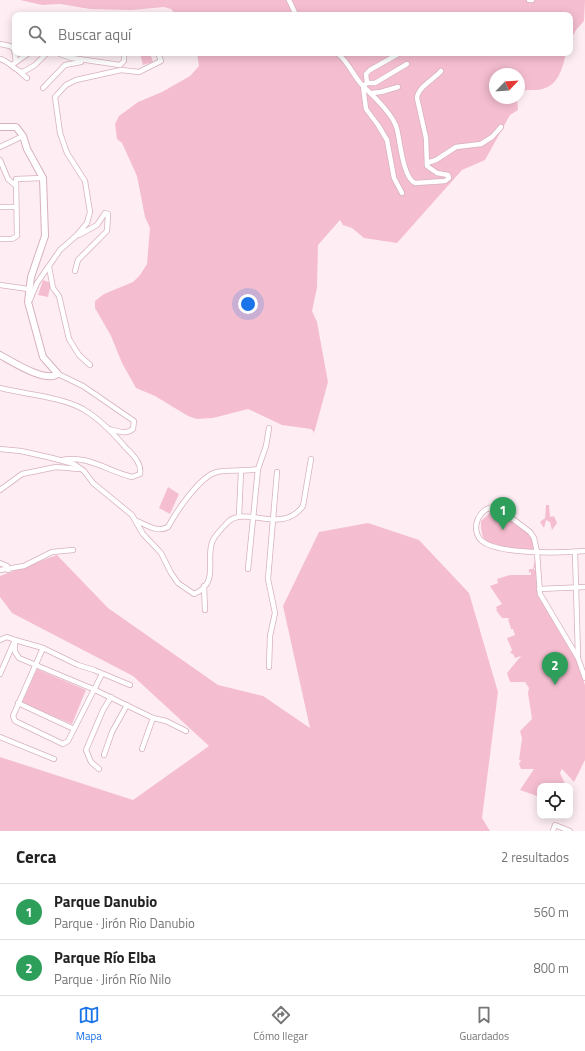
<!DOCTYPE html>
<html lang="es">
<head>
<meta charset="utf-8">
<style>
  body { margin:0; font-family:"Titillium Web",sans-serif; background:#f6f6f6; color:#222 }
  .controls { position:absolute; right:12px; bottom:12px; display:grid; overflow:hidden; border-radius:8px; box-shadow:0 2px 10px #0003 }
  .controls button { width:36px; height:36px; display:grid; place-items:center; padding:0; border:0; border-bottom:1px solid #e0e0e0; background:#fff; color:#222; font:20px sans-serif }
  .compass { position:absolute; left:489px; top:68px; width:36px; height:36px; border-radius:50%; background:#fff; box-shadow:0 2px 10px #0003; rotate:65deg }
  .you { position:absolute; left:248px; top:304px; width:14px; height:14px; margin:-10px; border:3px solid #fff; border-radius:50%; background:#1a73e8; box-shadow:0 0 0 6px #1a73e833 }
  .badge { display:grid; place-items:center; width:26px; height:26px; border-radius:50%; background:#1a73e8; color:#fff; font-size:13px; font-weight:700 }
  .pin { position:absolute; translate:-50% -33px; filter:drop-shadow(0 1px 2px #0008) }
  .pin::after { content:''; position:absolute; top:21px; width:14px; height:12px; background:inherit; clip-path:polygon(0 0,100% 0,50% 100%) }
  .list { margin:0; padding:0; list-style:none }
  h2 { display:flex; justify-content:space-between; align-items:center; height:52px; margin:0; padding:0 16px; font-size:17px }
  h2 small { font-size:13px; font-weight:400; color:#767676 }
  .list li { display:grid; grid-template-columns:26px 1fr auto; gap:12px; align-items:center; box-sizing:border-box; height:56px; padding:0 16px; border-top:1px solid #e0e0e0 }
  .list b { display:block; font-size:15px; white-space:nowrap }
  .list p { margin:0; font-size:13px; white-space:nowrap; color:#767676 }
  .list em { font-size:13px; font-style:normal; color:#767676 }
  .icon { flex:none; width:22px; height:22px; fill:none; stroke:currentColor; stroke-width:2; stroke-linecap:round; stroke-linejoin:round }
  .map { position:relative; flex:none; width:585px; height:831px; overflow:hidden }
  .search { position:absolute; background:#fff; box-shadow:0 2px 10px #0003; left:12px; right:12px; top:12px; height:44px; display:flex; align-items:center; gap:10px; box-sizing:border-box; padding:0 14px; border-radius:8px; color:#767676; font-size:15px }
  .sheet { height:164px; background:#fff }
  nav { display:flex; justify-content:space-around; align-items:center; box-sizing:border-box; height:56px; border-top:1px solid #e0e0e0; background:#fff; font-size:11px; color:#767676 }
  nav a { display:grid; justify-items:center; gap:2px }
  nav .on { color:#1a73e8 }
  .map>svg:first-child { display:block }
  .green { fill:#f5bed0 }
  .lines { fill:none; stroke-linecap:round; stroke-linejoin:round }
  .minor-casing { stroke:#d7b1bd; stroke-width:6 }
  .tertiary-casing { stroke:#d7b1bd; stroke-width:8 }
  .minor { stroke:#fff; stroke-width:4.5 }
  .tertiary { stroke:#fff; stroke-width:6 }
</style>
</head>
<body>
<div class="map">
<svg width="585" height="831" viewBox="0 0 585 831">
  <rect width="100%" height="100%" fill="#feeef3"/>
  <!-- green -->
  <g class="green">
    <polygon points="20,0 585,0 584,21 576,30 570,41 570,15 176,15 171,9 164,7 132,10 90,9 60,4 42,5"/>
    <polygon points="140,53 150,53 153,62 143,65"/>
    <path d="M197 53H566C562 70 558 88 537 90 531 90 525 89 519 93V74H495V98H517L518 110 510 115 485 160 462 170 397 243 364 238 352 228 343 225 340 220 318 245 317 288 312 311 317 322 328 382 313 437 314 432 311 429 282 425 248 409 213 418 197 419 188 416 155 396 136 388 122 363 111 336 95 308V301L104 294 133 282 140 275 147 264 150 228 145 217 137 176 122 143 117 139 115 124 119 116 138 102 162 92 190 76 199 66Z"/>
    <polygon points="43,280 51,283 48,297 38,295"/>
    <polygon points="168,487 179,494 170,514 159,508"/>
    <polygon points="546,505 549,505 550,517 554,516 557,523 552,530 550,522 546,520 544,528 540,522 545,518 545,520"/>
    <path d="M492 511 502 512 527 533 532 538 534 550C523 550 489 548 483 537 481 532 481 526 481 521Z"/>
    <polygon points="368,523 419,540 469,593 498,692 482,818 490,831 0,831 0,757 133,800 209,746 133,676 12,613 0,597 0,576 57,555 108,608 218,685 263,696 310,728 283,606 319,532"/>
    <polygon points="535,559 536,569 534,568 534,570 536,570 537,588 540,599 576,659 585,685 585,760 574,782 562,769 560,773 566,786 540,786 540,797 520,790 534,769 521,769 519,764 521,760 519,760 522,738 520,731 532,719 528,693 529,688 525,682 510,682 507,673 521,656 515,658 513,654 510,653 512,650 507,638 515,635 513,629 511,629 508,619 510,618 502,618 496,610 497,609 496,607 502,604 490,586 498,583 497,579 510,575 531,575 531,572 529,573 529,569 533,569"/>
    <polygon points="37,669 86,690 72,724 22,703"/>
  </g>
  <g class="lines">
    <defs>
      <g id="minor">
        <polyline points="289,0 296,15"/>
        <polyline points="529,0 532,0"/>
        <polyline points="0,44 10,46 14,49 16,62 12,65"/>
        <polyline points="57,53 72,58 120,65 124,61 124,53"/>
        <path d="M337 53C349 62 353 76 363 86 374 97 393 114 397 129 400 141 403 178 415 183L445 181 449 178 448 175 437 173 427 166 426 138 417 98C418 87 434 79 441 71"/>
        <polyline points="400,53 370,70 366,74 367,83 375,83 407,64"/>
        <path d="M0 59C11 62 14 71 23 72L35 65 47 53"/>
        <polyline points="16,62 29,53"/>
        <polyline points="20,72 27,78"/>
        <polyline points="367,83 363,86 366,109 378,125 387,140 394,178 402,193"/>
        <polyline points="43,88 65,65 81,62"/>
        <polyline points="372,93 381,92 398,87"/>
        <polyline points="0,147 23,136"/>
        <polyline points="0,160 8,179 16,186"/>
        <polyline points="427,163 436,160 456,147 481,144 492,137 501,127"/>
        <polyline points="0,207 16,207"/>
        <polyline points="0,239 12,239 17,236 16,179 43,178"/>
        <polyline points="49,267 53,288 59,296 69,339 79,355 90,365"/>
        <polyline points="75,271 78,260 107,231 108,214 105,213 97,225 79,235"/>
        <polyline points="0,285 28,289"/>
        <polyline points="30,300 37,283 60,250 77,235 87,223 90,212 85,181 67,153 60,133 55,97 66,85 76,80 121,70 139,72 161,61 158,53"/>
        <path d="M58 374 83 386 134 421 133 429C126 435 117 431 109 429"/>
        <path d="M0 388C27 395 58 396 83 409 100 419 114 434 126 448 133 455 142 463 140 474L132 477C107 471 89 455 62 460"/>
        <path d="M0 449 21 451 52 458 74 464 84 471 93 483 132 515 143 534 161 553 171 573 178 583 194 594C221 582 204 559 213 540 216 534 224 526 229 521 247 506 282 535 303 506L311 459"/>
        <polyline points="0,490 22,474 56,467 79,469"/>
        <polyline points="239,516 241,471"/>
        <path d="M137 521C147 525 157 533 168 527 176 512 200 476 217 472 230 469 245 472 258 469L266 446 269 428"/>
        <path d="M585 551C563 553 499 555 482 541 469 530 479 505 497 507L530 532 534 538 537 552 540 594 578 658 585 678"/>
        <polyline points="575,552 578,656"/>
        <polyline points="0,563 7,566 8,570"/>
        <polyline points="248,569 258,469"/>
        <polyline points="0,570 24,566 52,552 73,550"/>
        <polyline points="204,586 205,610"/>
        <polyline points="539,589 585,587"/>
        <polyline points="0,640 7,637 15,640 15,652 19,658 93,689 153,718 166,721 186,731"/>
        <polyline points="43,648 13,716 15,721 63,744 68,741 102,674"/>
        <polyline points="269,667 270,636 275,613 268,579 277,472"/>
        <polyline points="0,674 15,640 43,648 78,665 94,670 130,685"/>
        <polyline points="18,703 74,729"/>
        <polyline points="0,737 54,759"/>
        <polyline points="142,749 153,718"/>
        <polyline points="104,755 112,732 127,705"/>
        <polyline points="99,769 91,762 86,750 103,710 111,697"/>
        <polyline points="553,831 555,825 570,831"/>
      </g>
      <path id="tertiary" d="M0 127H16L23 136 27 149 43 178 45 236 31 277 28 302 43 357 58 374C45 383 13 362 0 355"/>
    </defs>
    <!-- minor casing -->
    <use href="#minor" class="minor-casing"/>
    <!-- tertiary casing -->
    <use href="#tertiary" class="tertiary-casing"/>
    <!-- minor -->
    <use href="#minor" class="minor"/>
    <!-- tertiary -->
    <use href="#tertiary" class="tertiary"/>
  </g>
</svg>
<div class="controls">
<button><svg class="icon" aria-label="locate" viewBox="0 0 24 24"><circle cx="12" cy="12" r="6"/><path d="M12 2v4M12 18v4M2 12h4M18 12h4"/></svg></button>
</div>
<svg class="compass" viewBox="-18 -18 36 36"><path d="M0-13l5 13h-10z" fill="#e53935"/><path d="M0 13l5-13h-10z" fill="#767676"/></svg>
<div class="you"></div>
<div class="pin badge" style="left:503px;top:530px;background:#2e9e5b">1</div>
<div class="pin badge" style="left:555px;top:685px;background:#2e9e5b">2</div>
<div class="search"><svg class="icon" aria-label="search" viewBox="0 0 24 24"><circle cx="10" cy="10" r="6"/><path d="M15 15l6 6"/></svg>Buscar aquí</div>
</div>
<section class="sheet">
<h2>Cerca<small>2 resultados</small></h2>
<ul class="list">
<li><span class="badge" style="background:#2e9e5b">1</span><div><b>Parque Danubio</b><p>Parque · Jirón Rio Danubio</p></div><em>560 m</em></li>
<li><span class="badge" style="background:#2e9e5b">2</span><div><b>Parque Río Elba</b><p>Parque · Jirón Río Nilo</p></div><em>800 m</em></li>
</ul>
</section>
<nav>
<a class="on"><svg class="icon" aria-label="map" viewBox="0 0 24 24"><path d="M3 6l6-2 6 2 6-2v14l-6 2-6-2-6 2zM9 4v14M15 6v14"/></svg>Mapa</a>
<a><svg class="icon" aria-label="directions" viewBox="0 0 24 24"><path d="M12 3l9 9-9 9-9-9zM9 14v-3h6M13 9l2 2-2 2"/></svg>Cómo llegar</a>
<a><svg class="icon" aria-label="saved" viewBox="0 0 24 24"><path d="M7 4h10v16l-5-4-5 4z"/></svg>Guardados</a>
</nav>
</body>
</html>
